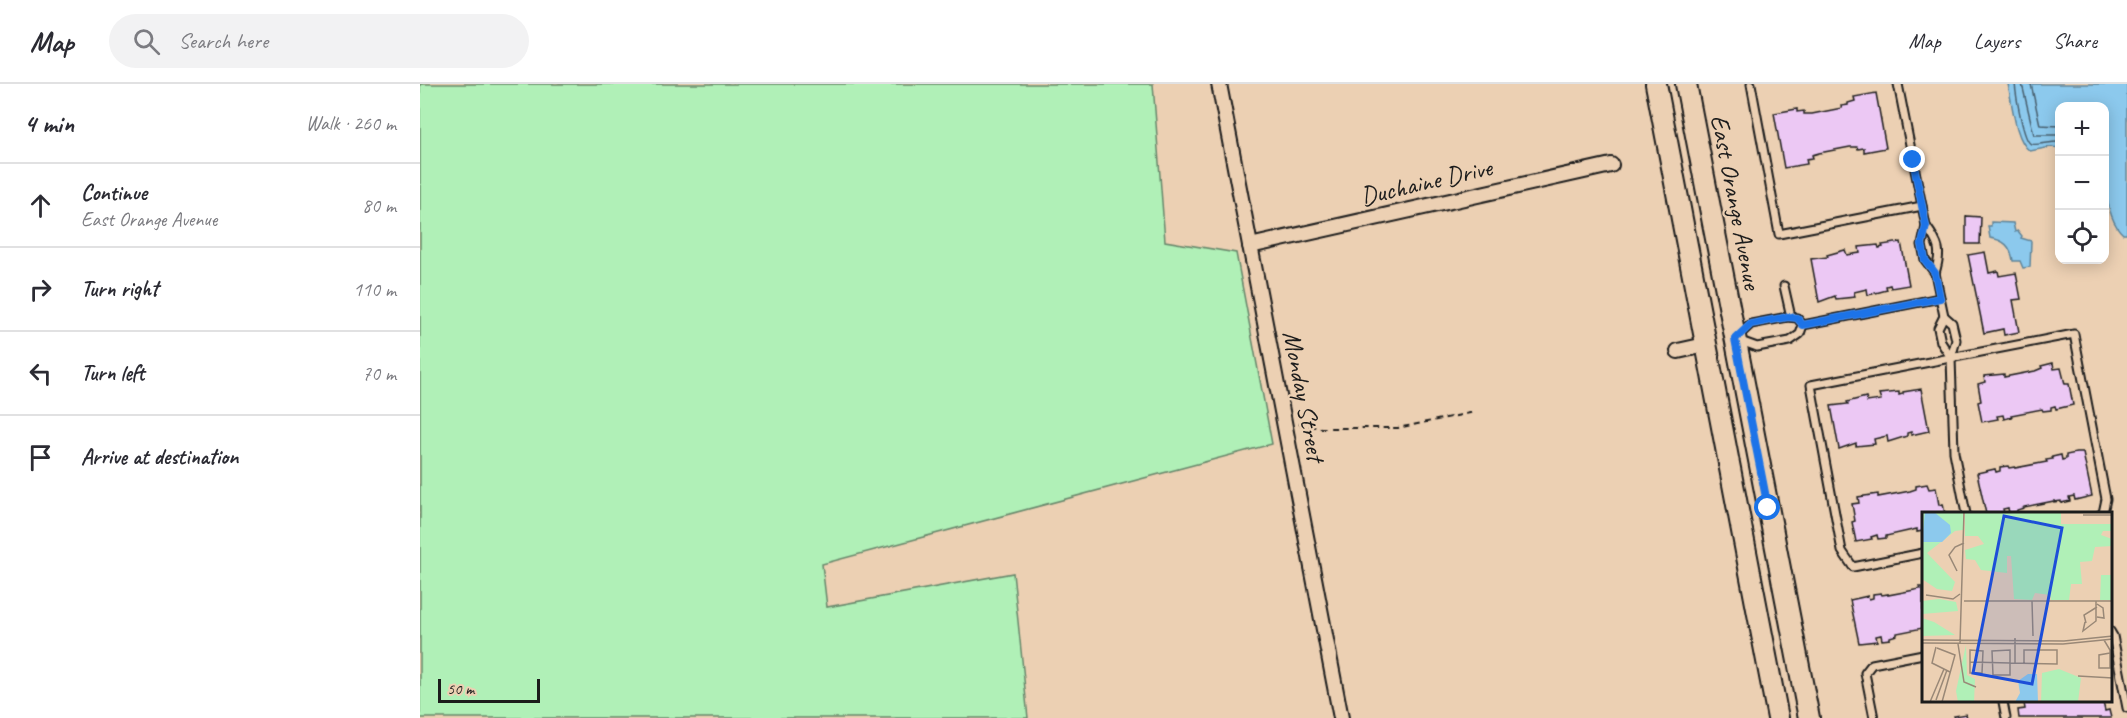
<!DOCTYPE html>
<html lang="en">
<head>
<meta charset="utf-8">
<style>
  body { margin:0; font-family:Caveat,sans-serif; background:#f2f2f3; color:#2b2b33 }
  .controls { position:absolute; right:18px; top:18px; display:grid; overflow:hidden; border-radius:12px; box-shadow:0 3px 15px #0003 }
  .controls button { width:54px; height:54px; display:grid; place-items:center; padding:0; border:0; border-bottom:2px solid #e1e1e2; background:#fff; color:#2b2b33; font:30px sans-serif }
  .scale { position:absolute; left:18px; bottom:15px; width:102px; box-sizing:border-box; padding-left:6px; border:3px solid #1c1c1c; border-top:0; font-size:16px; line-height:21px; white-space:nowrap; color:#1c1c1c; -webkit-text-stroke:4px #ecd0b3; paint-order:stroke }
  .stop { position:absolute; width:18px; height:18px; margin:-14px; border:4px solid #1a73e8; border-radius:50%; background:#fff }
  .stop.end { background:#1a73e8; border-color:#fff; box-shadow:0 2px 6px #0008 }
  .list { margin:0; padding:0; list-style:none }
  h2 { display:flex; justify-content:space-between; align-items:center; height:78px; margin:0; padding:0 24px; font-size:26px }
  h2 small { font-size:20px; font-weight:400; color:#7c7c81 }
  .list li { display:grid; grid-template-columns:39px 1fr auto; gap:18px; align-items:center; box-sizing:border-box; height:84px; padding:0 24px; border-top:2px solid #e1e1e2 }
  .list b { display:block; font-size:22px; white-space:nowrap }
  .list p { margin:0; font-size:20px; white-space:nowrap; color:#7c7c81 }
  .list em { font-size:20px; font-style:normal; color:#7c7c81 }
  .icon { flex:none; width:33px; height:33px; fill:none; stroke:currentColor; stroke-width:2; stroke-linecap:round; stroke-linejoin:round }
  .map { position:relative; flex:none; width:1707px; height:634px; overflow:hidden }
  header { display:flex; align-items:center; gap:36px; box-sizing:border-box; height:84px; padding:0 30px; background:#fff; border-bottom:2px solid #e1e1e2 }
  header strong { font-size:28px }
  nav { display:flex; gap:33px; margin-inline-start:auto; font-size:21px }
  .search { width:420px; height:54px; background:#f2f2f3; display:flex; align-items:center; gap:15px; box-sizing:border-box; padding:0 21px; border-radius:33px; color:#7c7c81; font-size:22px }
  main { display:flex }
  aside { flex:1; background:#fff }
  .map>svg:first-child { display:block }
  .green { fill:#b0f0b7; stroke:#66866a; stroke-width:1.5 }
  .water { fill:#8cc9ed; stroke:#5f8499; stroke-width:1.5 }
  .lines { fill:none; stroke-linecap:round; stroke-linejoin:round }
  .shore { stroke:#496170; stroke-width:1.5 }
  .building { fill:#ecc8f4; stroke:#1c1c1c; stroke-width:1.5 }
  .lane-casing { stroke:#1c1c1c; stroke-width:11 }
  .street-casing { stroke:#1c1c1c; stroke-width:18 }
  .secondary-casing { stroke:#1c1c1c; stroke-width:24 }
  .path { stroke:#1c1c1c; stroke-width:2; stroke-dasharray:6 4.5; stroke-linecap:butt }
  .lane { stroke:#ecd0b3; stroke-width:7 }
  .street { stroke:#ecd0b3; stroke-width:14 }
  .secondary { stroke:#ecd0b3; stroke-width:20 }
  .route { stroke:#1a73e8; stroke-width:8 }
  .labels { text-anchor:middle; dominant-baseline:central; stroke-width:4.5; stroke-linejoin:round; paint-order:stroke }
  .street-label { font-size:26px; fill:#1c1c1c; stroke:#ecd0b3 }
  .inset-road { fill:none; stroke:#987; stroke-width:1.5 }
  .view { fill:#1d4ed8; fill-opacity:0.15; stroke:#1d4ed8; stroke-width:3 }
  .inset-edge { fill:none; stroke:#1c1c1c; stroke-width:3 }
</style>
</head>
<body>
<header>
<strong>Map</strong>
<div class="search"><svg class="icon" aria-label="search" viewBox="0 0 24 24"><circle cx="10" cy="10" r="6"/><path d="M15 15l6 6"/></svg>Search here</div>
<nav><a>Map</a><a>Layers</a><a>Share</a></nav>
</header>
<main>
<aside>
<h2>4 min<small>Walk · 260 m</small></h2>
<ul class="list">
<li><svg class="icon" aria-label="ahead" viewBox="0 0 24 24"><path d="M12 20V5M6 11l6-6 6 6"/></svg><div><b>Continue</b><p>East Orange Avenue</p></div><em>80 m</em></li>
<li><svg class="icon" aria-label="right" viewBox="0 0 24 24"><path d="M7 20v-9h11M14 6l5 5-5 5"/></svg><div><b>Turn right</b></div><em>110 m</em></li>
<li><svg class="icon" aria-label="left" viewBox="0 0 24 24"><path d="M17 20v-9H6M10 6l-5 5 5 5"/></svg><div><b>Turn left</b></div><em>70 m</em></li>
<li><svg class="icon" aria-label="arrive" viewBox="0 0 24 24"><path d="M6 21V4h12l-3 4 3 4H6"/></svg><div><b>Arrive at destination</b></div></li>
</ul>
</aside>
<div class="map">
<svg width="1707" height="634" viewBox="0 0 1707 634">
  <rect width="100%" height="100%" fill="#ecd0b3"/>
  <filter id="ink" filterUnits="userSpaceOnUse"><feTurbulence type="fractalNoise" baseFrequency=".0167" numOctaves="2"/><feDisplacementMap in="SourceGraphic" scale="12" xChannelSelector="R" yChannelSelector="G"/><feConvolveMatrix kernelMatrix="1 2 1 2 8 2 1 2 1" color-interpolation-filters="sRGB"/></filter>
  <g filter="url(#ink)">
    <!-- green -->
    <polygon class="green" points="0,0 733,0 745,157 816,169 852,360 402,480 407,523 593,489 608,634 0,634"/>
    <!-- water -->
    <g class="water">
      <path d="M1588 0H1707V150H1703C1678 128 1684 55 1684 22H1640L1639 64 1631 63 1610 67C1595 57 1592 18 1588 0Z"/>
      <path d="M1571 138 1593 139 1595 148 1598 147 1602 152 1601 154 1611 157 1610 183 1603 184 1600 177H1593C1591 162 1584 156 1570 154L1568 142H1571Z"/>
    </g>
    <g class="lines">
      <!-- shore -->
      <g class="shore">
        <path d="M1595 0C1596 10 1603 57 1611 60 1615 62 1633 57 1640 58"/>
        <polyline points="1602,0 1614,51 1640,51"/>
        <polyline points="1611,0 1620,41 1640,42"/>
      </g>
    </g>
    <!-- building -->
    <g class="building">
      <polygon points="1456,9 1466,64 1444,68 1444,64 1438,65 1437,63 1430,63 1399,69 1392,71 1393,74 1386,75 1387,80 1364,84 1354,29 1377,25 1377,28 1384,27 1384,30 1392,30 1422,24 1421,22 1428,21 1428,19 1435,17 1434,13"/>
      <polygon points="1546,132 1561,133 1560,160 1546,160"/>
      <polygon points="1481,158 1489,201 1471,204 1470,201 1466,202 1467,206 1448,211 1447,205 1434,208 1435,213 1416,215 1415,212 1399,218 1391,175 1408,173 1407,171 1425,166 1427,171 1440,169 1439,163 1458,161 1459,164 1463,163 1462,161"/>
      <polygon points="1565,168 1569,189 1578,187 1579,192 1596,189 1601,215 1593,216 1599,248 1584,251 1583,245 1564,249 1548,171"/>
      <polygon points="1633,279 1634,285 1641,284 1645,300 1649,300 1653,321 1636,325 1635,322 1631,323 1631,326 1623,327 1622,325 1591,331 1592,333 1584,335 1583,331 1577,332 1578,335 1562,338 1558,318 1561,317 1558,300 1565,298 1564,292 1584,290 1584,293 1615,287 1622,284 1621,282"/>
      <polygon points="1501,305 1509,347 1491,351 1491,348 1487,349 1487,352 1468,358 1467,352 1454,355 1455,360 1436,362 1436,359 1419,365 1411,322 1428,320 1427,318 1446,313 1447,318 1461,316 1459,310 1479,308 1479,311 1483,310 1483,308"/>
      <polygon points="1656,369 1663,369 1672,412 1655,416 1654,412 1649,413 1650,417 1641,419 1641,417 1634,418 1634,417 1604,423 1604,424 1597,426 1597,428 1589,429 1588,424 1583,425 1584,430 1566,430 1557,389 1575,385 1576,388 1580,387 1580,383 1588,382 1589,384 1595,383 1595,384 1627,378 1626,376 1633,375 1632,373 1641,371 1642,376 1646,375 1646,371"/>
      <polygon points="1507,400 1509,405 1516,404 1519,421 1523,420 1525,430 1503,430 1503,447 1497,448 1497,445 1466,452 1466,454 1458,455 1457,451 1451,453 1452,455 1436,458 1432,438 1435,437 1432,420 1439,419 1438,413 1458,410 1458,413 1490,407 1496,405 1496,402"/>
      <polygon points="1499,503 1503,503 1503,544 1477,549 1477,551 1470,553 1470,555 1462,556 1461,551 1456,552 1457,557 1439,559 1430,516 1448,512 1449,515 1453,514 1453,510 1461,509 1462,511 1468,510 1468,511 1500,505"/>
      <polygon points="1612,618 1624,618 1624,619 1683,618 1685,627 1689,626 1691,634 1599,634 1598,626 1605,625 1604,619"/>
      <polygon points="1546,630 1547,634 1535,634 1534,632"/>
    </g>
    <g class="lines">
      <defs>
        <g id="lane">
          <polyline points="1331,0 1359,150 1502,122"/>
          <polyline points="1478,0 1506,142 1502,161 1505,176 1515,189 1524,232 1518,244 1521,258 1531,274"/>
          <path d="M1506 142C1519 160 1522 167 1515 189"/>
          <polyline points="1364,202 1371,233"/>
          <polyline points="1524,232 1532,239 1536,256 1531,274 1534,368 1546,430"/>
          <polygon points="1368,233 1377,234 1383,241 1380,250 1370,257 1337,263 1315,255 1331,240"/>
          <polyline points="1383,241 1520,214"/>
          <polyline points="1503,469 1433,483 1422,467 1391,301 1654,250 1686,415 1683,429 1681,430"/>
          <polyline points="1690,547 1693,552 1707,624"/>
          <polyline points="1583,618 1586,634"/>
          <polyline points="1454,634 1445,589 1452,580 1503,570"/>
        </g>
        <g id="street">
          <polyline points="799,0 921,634"/>
          <polyline points="830,162 1191,81"/>
          <polyline points="1258,267 1285,261"/>
        </g>
        <g id="secondary">
          <polyline points="1236,0 1358,634"/>
          <polyline points="1266,0 1389,634"/>
        </g>
      </defs>
      <!-- lane casing -->
      <use href="#lane" class="lane-casing"/>
      <!-- street casing -->
      <use href="#street" class="street-casing"/>
      <!-- secondary casing -->
      <use href="#secondary" class="secondary-casing"/>
      <!-- path -->
      <polyline class="path" points="879,340 901,344 978,344 1055,328"/>
      <!-- lane -->
      <use href="#lane" class="lane"/>
      <!-- street -->
      <use href="#street" class="street"/>
      <!-- secondary -->
      <use href="#secondary" class="secondary"/>
    </g>
  </g>
  <g class="lines" filter="url(#ink)">
    <!-- route -->
    <polyline class="route" points="1348,424 1315,255 1331,240 1368,233 1377,234 1383,241 1520,214 1515,189 1505,176 1502,160 1506,142 1493,76"/>
  </g>
  <g class="labels">
    <!-- street labels -->
    <g class="street-label">
      <text transform="translate(1006 98) rotate(-13)">Duchaine Drive</text>
      <text transform="translate(1316 118) rotate(79)">East Orange Avenue</text>
      <text transform="translate(884 312) rotate(79)">Monday Street</text>
    </g>
  </g>
  <!-- overview -->
  <g transform="translate(1502 428)">
    <rect width="190" height="190" fill="#ecd0b3"/>
    <path d="M0 0H41V18L33 19 5 41 33 70 30 79 15 77 0 67ZM43 0H139V12H189V19H181L179 23 190 27V34L173 35 170 49 158 50 160 72H149L147 88H129L128 83 113 81 110 88 92 87 89 44H85V61L59 58 53 48 44 47 43 38 62 32 56 24H43ZM179 63H190V88H178ZM17 87 34 90 36 99 0 102V89ZM0 106 12 110 33 123 0 124ZM44 133 45 163 53 167 52 190H36L34 179ZM137 157 159 166 156 190H119L120 161Z" fill="#b0f0b7"/>
    <path d="M3 0H12L28 13 29 21 20 30H0ZM106 162H115L116 190H93L98 181 96 169Z" fill="#8cc9ed"/>
    <path class="inset-road" d="M161 3H191M35 59 27 43 33 35 42 31M4 83 31 87 38 82M42 89H191M110 89 111 124M175 105 182 106 181 96 175 92M163 110 161 119 174 109V89M164 111 162 103 175 95M93 126V151M0 128 142 129 191 124M182 128 188 138V156H177V143L188 141M0 131 141 132 191 127M38 131 42 0M36 132 42 170 54 175M14 135 10 151 28 160M15 136 33 143 20 190M48 138 61 139 60 161H48ZM88 138V163H71L70 139ZM48 150 88 151 135 152V138H102V151M156 164 191 166M14 188 25 158M8 190 22 157"/>
    <path class="view" d="M82 4 140 16 110 172 51 161Z"/>
    <rect width="190" height="190" class="inset-edge"/>
  </g>
</svg>
<div class="controls">
<button>+</button>
<button>−</button>
<button><svg class="icon" aria-label="locate" viewBox="0 0 24 24"><circle cx="12" cy="12" r="6"/><path d="M12 2v4M12 18v4M2 12h4M18 12h4"/></svg></button>
</div>
<div class="scale">50 m</div>
<div class="stop" style="left:1348px;top:424px"></div>
<div class="stop end" style="left:1493px;top:76px"></div>
</div>
</main>
</body>
</html>
